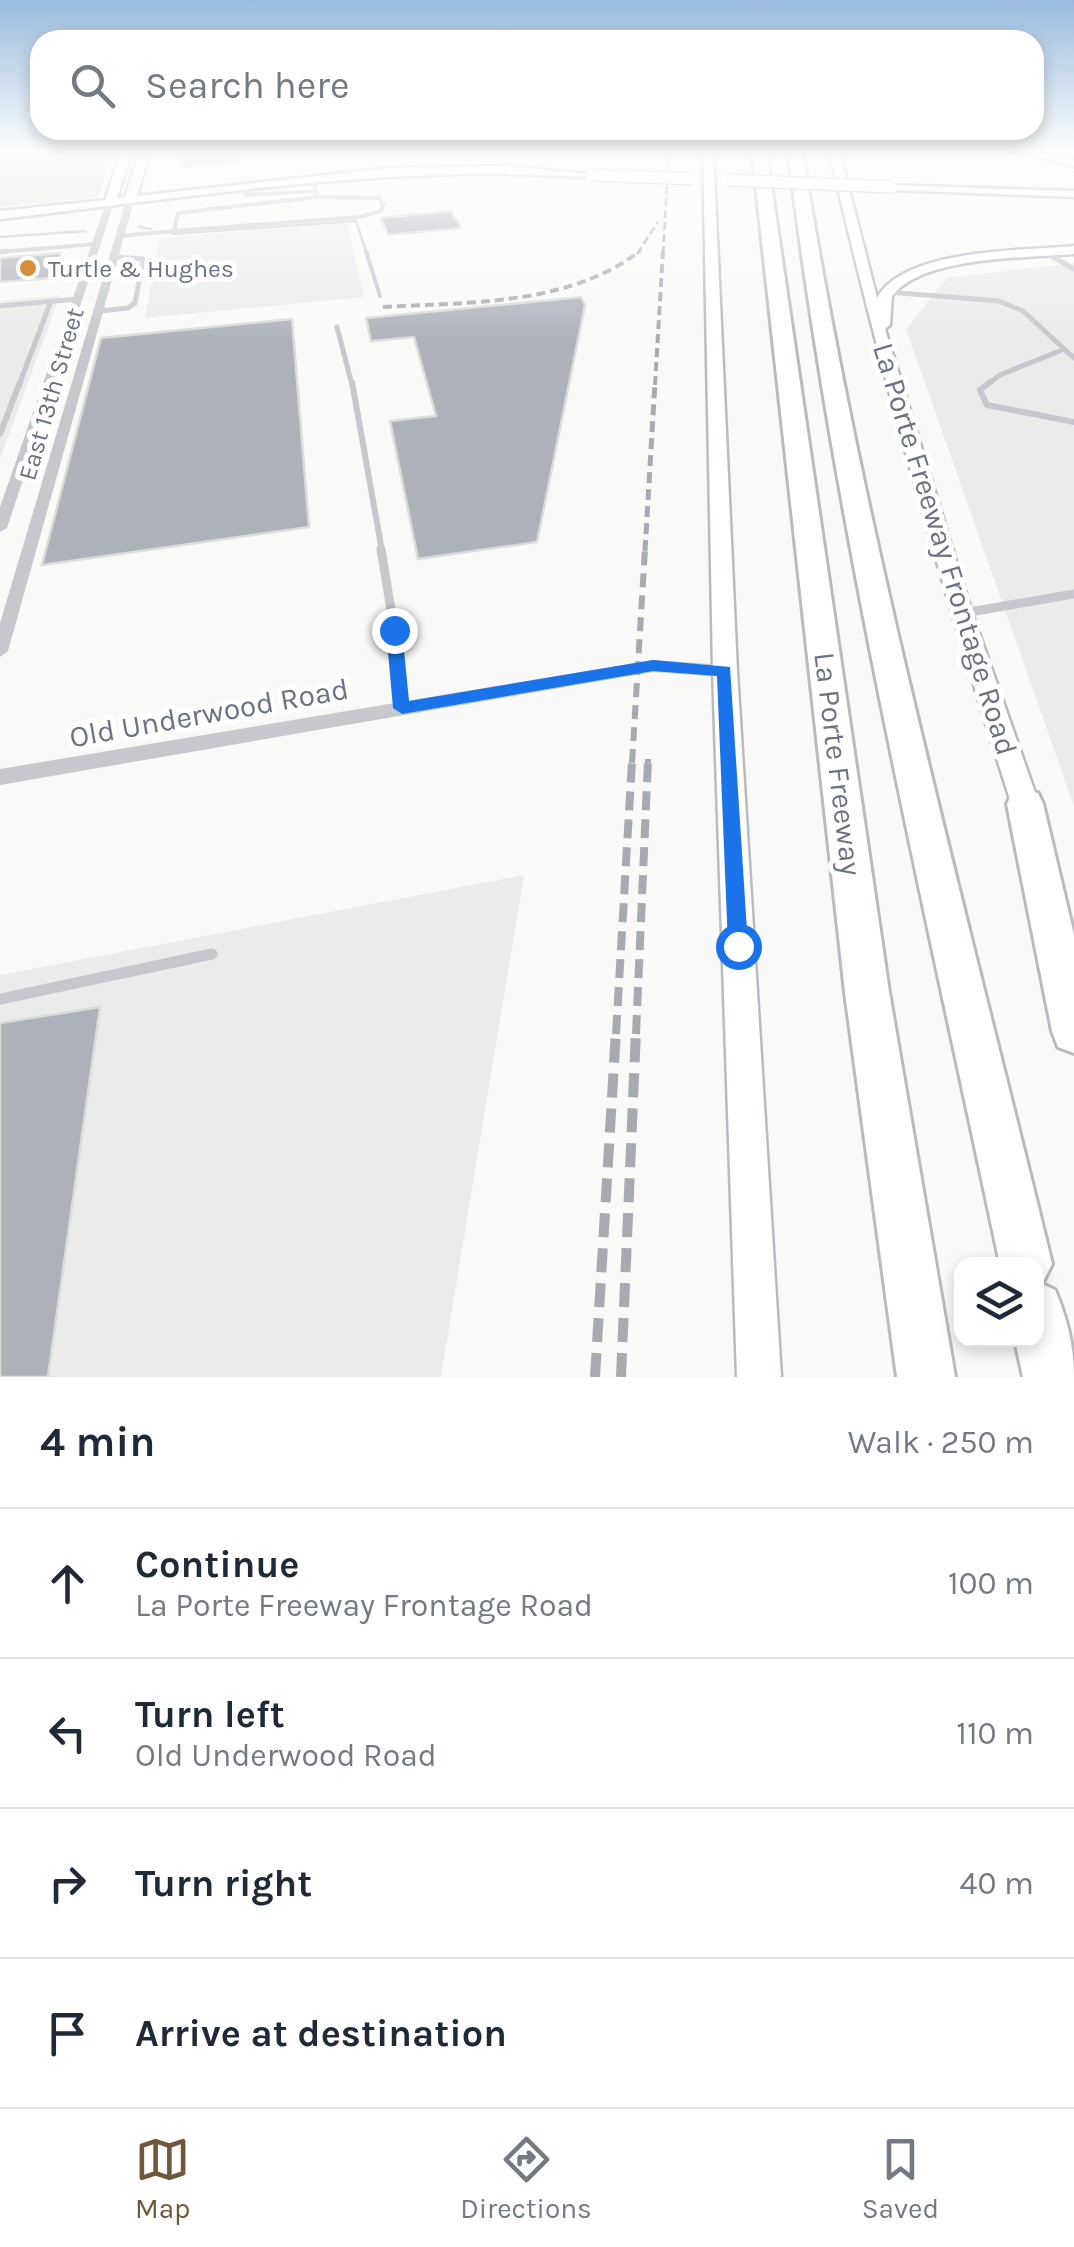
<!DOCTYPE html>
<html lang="en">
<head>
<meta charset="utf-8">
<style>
  body { margin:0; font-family:Karla,sans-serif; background:#f2f2f3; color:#1f2937 }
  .controls { position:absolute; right:30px; bottom:30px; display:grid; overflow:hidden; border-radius:20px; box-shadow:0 5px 15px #0003 }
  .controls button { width:90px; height:90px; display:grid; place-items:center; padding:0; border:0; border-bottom:2px solid #e0e1e3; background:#fff; color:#1f2937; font:50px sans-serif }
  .stop { position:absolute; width:30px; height:30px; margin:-22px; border:8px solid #1a73e8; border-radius:50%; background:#fff }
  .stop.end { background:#1a73e8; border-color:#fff; box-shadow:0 2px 10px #0008 }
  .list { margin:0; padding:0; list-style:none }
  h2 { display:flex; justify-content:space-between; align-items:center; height:130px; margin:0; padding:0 40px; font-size:42px }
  h2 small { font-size:32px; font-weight:400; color:#747a83 }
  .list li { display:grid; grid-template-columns:65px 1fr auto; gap:30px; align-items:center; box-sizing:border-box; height:150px; padding:0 40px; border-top:2px solid #e0e1e3 }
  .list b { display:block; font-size:38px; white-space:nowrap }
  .list p { margin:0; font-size:32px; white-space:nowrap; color:#747a83 }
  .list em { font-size:32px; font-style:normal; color:#747a83 }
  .icon { flex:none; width:55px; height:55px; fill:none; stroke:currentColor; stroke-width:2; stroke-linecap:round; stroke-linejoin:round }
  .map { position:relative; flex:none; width:1074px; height:1377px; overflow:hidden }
  .search { position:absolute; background:#fff; box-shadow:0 5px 15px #0003; left:30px; right:30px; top:30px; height:110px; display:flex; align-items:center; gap:25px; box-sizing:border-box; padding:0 35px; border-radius:30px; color:#747a83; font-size:38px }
  .sheet { height:730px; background:#fff }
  nav { display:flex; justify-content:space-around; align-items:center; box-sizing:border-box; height:140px; border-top:2px solid #e0e1e3; background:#fff; font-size:28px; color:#747a83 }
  nav a { display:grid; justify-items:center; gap:5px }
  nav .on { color:#715739 }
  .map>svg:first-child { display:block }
  .built { fill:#eaebeb }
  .green { fill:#dae0d9 }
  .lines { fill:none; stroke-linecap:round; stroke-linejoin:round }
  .stream-far1 { stroke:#c2c6ce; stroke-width:2.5 }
  .stream { stroke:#c2c6ce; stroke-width:4 }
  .building { fill:#adb1ba; stroke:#dbdcda; stroke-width:2.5 }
  .secondary-casing { stroke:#b9bbc1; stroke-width:5 }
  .motorway-casing { stroke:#b9bbbf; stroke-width:6 }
  .service-far4 { stroke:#c6c8cd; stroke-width:4 }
  .service-far3 { stroke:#c6c8cd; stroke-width:5 }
  .service-far2 { stroke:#c6c8cd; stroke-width:6 }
  .service-far1 { stroke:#c6c8cd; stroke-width:9 }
  .service { stroke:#c6c8cd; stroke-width:11 }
  .minor { fill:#c6c8cd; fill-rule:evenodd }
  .secondary { fill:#fff; fill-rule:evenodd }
  .motorway { fill:#fff; fill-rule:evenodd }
  .rail-far5 { stroke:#a7aab1; stroke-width:2.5; stroke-dasharray:8 4; stroke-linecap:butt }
  .rail-far4 { stroke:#a7aab1; stroke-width:4; stroke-dasharray:9 5; stroke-linecap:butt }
  .rail-far3 { stroke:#a7aab1; stroke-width:5; stroke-dasharray:11 6; stroke-linecap:butt }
  .rail-far2 { stroke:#a7aab1; stroke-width:6; stroke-dasharray:14 8; stroke-linecap:butt }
  .rail-far1 { stroke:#a7aab1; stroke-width:8; stroke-dasharray:19 9; stroke-linecap:butt }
  .rail { stroke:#a7aab1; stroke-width:10; stroke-dasharray:24 11; stroke-linecap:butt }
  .secondary-bridge-casing { stroke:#b9bbc1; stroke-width:14; stroke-linecap:butt }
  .secondary-bridge { stroke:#fff; stroke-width:11 }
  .route { fill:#1a73e8 }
  .poi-dot { fill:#d6903b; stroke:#fff; stroke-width:4 }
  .labels { text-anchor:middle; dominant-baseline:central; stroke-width:10; stroke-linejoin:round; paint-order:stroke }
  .far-poi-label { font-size:25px; fill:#6b7286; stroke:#fff; text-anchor:start }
  .far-street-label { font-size:25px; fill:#6b7286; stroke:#fff }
  .street-label { font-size:30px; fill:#6b7286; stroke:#fff }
</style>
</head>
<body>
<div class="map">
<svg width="1074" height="1377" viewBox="0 0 1074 1377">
  <rect width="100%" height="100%" fill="#f9faf8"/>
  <!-- built -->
  <g class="built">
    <polygon points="347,223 364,297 145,318 160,238"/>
    <polygon points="1074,263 1074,806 906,329 947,278"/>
    <polygon points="60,295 0,459 0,301"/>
    <polygon points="524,875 441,1377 0,1377 0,975"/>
  </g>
  <!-- green -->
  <polygon class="green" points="0,150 115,150 98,197 0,207"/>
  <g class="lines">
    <!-- stream-far1 -->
    <g class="stream-far1">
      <polyline points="139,227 151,229"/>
      <polyline points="172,234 356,221 367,254"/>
      <polyline points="0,237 86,231"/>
    </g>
    <!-- stream -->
    <polyline class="stream" points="366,251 380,296"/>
  </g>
  <!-- building -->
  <g class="building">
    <polygon points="184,150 237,150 238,163 181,167"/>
    <polygon points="451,211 461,228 388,235 381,218"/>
    <polygon points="61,253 52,278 0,282 0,258"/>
    <polygon points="581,297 585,305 537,542 418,559 390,421 436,416 414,337 371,341 366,318"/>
    <polygon points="292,319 309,527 42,565 101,338"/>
    <polygon points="100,1007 48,1377 0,1377 0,1023"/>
  </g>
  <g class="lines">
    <defs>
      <g id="secondary">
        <path d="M122 150H132L117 198 125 197 140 150H150L137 196 391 168 506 166 588 174 583 177C387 164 194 197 0 219V211L105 200Z"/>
        <polygon points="703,150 713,150 737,671 781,1377 737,1377 713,671"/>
        <path d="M829 150H839L877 298C905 248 1023 251 1074 246V254C1026 258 923 256 892 296L890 325 885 329 972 613 1045 821 1041 829 1031 833 1021 829 1017 821C945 599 881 377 829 150Z"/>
        <polygon points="1014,150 1074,160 1074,166 1015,152"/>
        <polygon points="888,185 1074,191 1074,197 892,190"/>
      </g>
      <g id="motorway">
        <polygon points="752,150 766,150 889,992 955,1377 897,1377 845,992"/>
        <path d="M788 150H802C861 526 962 894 1052 1264L1042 1284 1055 1290C1067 1318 1074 1346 1074 1377H1023L1015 1340H1036V1264H1000C922 894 834 525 788 150Z"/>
        <polygon points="1025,789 1038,793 1043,804 1074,935 1074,1053 1058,1047 1052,1031 1007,804 1012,793"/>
      </g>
    </defs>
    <!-- secondary casing -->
    <use href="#secondary" class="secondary-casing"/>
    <!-- motorway casing -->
    <use href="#motorway" class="motorway-casing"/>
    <!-- service-far4 -->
    <g class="service-far4">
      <polyline points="314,183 318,197"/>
      <polyline points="245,191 247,195 316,191"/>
      <polygon points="318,197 379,198 383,205 381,211 360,217 174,231 178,213"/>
      <polyline points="120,236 174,231"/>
      <polyline points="0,252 96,244"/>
    </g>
    <!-- service-far3 -->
    <g class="service-far3">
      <polyline points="0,252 6,251"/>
      <polyline points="1046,253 1074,269"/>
      <polyline points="888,292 999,301 1023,311 1074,358"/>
      <polyline points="0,306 77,299"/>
      <polyline points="99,311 128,308 135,303 143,259 114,257"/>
      <polyline points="337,327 352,385"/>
      <polyline points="19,385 51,301"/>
      <polyline points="987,385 1000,375 1062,350"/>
    </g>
    <!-- service-far2 -->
    <g class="service-far2">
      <polyline points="352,382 382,551"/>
      <polyline points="990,382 980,390 987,405 1074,422"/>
      <polyline points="0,434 20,382"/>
    </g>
    <!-- service-far1 -->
    <g class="service-far1">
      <polyline points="381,549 400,665 402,708"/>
      <polyline points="964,613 1074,594"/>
    </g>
    <!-- service -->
    <polyline class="service" points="0,999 212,954"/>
    <!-- minor -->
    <g class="minor">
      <polygon points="130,199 134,201 8,651 0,657 0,623 126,201"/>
      <polygon points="110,201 114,203 7,528 0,532 0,507 106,203"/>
      <polygon points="653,660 725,665 734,671 725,677 653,672 0,785 0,769"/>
    </g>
    <!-- secondary -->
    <use href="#secondary" class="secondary"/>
    <!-- motorway -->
    <use href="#motorway" class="motorway"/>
    <!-- rail-far5 -->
    <g class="rail-far5">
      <polyline points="637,254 658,222"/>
      <polyline points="663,254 669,150"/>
    </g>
    <!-- rail-far4 -->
    <g class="rail-far4">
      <path d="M383 307C469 302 568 306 640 251"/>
      <polyline points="655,385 663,251"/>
    </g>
    <!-- rail-far3 -->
    <polyline class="rail-far3" points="645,551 655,382"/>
    <!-- rail-far2 -->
    <g class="rail-far2">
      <polyline points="632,763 645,549"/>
      <polyline points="648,763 648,759"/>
    </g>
    <!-- rail-far1 -->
    <g class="rail-far1">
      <polyline points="616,1034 632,761"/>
      <polyline points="636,1034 648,761"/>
    </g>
    <!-- rail -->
    <g class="rail">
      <polyline points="595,1377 616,1031"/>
      <polyline points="621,1377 636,1031"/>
    </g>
    <defs>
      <g id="secondary-bridge">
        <polyline points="592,175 693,179"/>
        <polyline points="727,180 892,187"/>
      </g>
    </defs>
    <!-- secondary-bridge casing -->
    <use href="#secondary-bridge" class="secondary-bridge-casing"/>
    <!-- secondary-bridge -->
    <use href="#secondary-bridge" class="secondary-bridge"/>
  </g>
  <!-- sky -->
  <linearGradient id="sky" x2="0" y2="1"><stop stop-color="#99bbde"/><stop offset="0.44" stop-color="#fcfdfc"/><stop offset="1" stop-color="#fcfdfc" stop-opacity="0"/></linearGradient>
  <rect width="1074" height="343" fill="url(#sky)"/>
  <!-- route -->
  <polygon class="route" points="394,625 402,630 409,701 653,660 730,667 748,946 745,953 731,953 728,946 717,676 653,671 402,714 393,708 386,630"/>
  <!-- markers -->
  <circle class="poi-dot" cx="28" cy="268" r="10"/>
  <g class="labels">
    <!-- far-poi labels -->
    <g class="far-poi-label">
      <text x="48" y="268">Turtle &amp; Hughes</text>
    </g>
    <!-- far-street labels -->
    <g class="far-street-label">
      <text transform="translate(51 394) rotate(-74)">East 13th Street</text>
    </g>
    <!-- street labels -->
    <g class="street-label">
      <text transform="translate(945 549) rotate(73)">La Porte Freeway Frontage Road</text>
      <text transform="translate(209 713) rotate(-10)">Old Underwood Road</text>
      <text transform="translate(838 764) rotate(83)">La Porte Freeway</text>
    </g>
  </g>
</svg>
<div class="controls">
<button><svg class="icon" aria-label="layers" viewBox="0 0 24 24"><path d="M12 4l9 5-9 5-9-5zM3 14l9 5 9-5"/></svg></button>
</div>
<div class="stop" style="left:738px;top:946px"></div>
<div class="stop end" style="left:394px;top:630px"></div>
<div class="search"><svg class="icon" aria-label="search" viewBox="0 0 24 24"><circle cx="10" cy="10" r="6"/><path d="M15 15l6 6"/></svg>Search here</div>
</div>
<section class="sheet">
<h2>4 min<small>Walk · 250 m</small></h2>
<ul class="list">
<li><svg class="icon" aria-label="ahead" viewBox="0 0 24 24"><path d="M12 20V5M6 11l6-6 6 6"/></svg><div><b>Continue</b><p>La Porte Freeway Frontage Road</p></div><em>100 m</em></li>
<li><svg class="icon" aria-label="left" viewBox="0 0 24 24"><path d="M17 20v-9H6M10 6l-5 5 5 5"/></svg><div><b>Turn left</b><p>Old Underwood Road</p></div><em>110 m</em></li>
<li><svg class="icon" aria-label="right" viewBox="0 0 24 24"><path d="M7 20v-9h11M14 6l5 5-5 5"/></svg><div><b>Turn right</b></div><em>40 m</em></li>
<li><svg class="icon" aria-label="arrive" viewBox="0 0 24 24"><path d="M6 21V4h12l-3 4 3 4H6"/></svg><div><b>Arrive at destination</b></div></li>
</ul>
</section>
<nav>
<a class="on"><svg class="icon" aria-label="map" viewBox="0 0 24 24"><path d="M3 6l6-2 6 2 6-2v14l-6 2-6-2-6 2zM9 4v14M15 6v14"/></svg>Map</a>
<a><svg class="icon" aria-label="directions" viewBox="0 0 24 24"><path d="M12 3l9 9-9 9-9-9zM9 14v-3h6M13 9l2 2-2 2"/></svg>Directions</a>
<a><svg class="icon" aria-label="saved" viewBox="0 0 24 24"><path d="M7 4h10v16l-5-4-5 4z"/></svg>Saved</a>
</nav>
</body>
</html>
